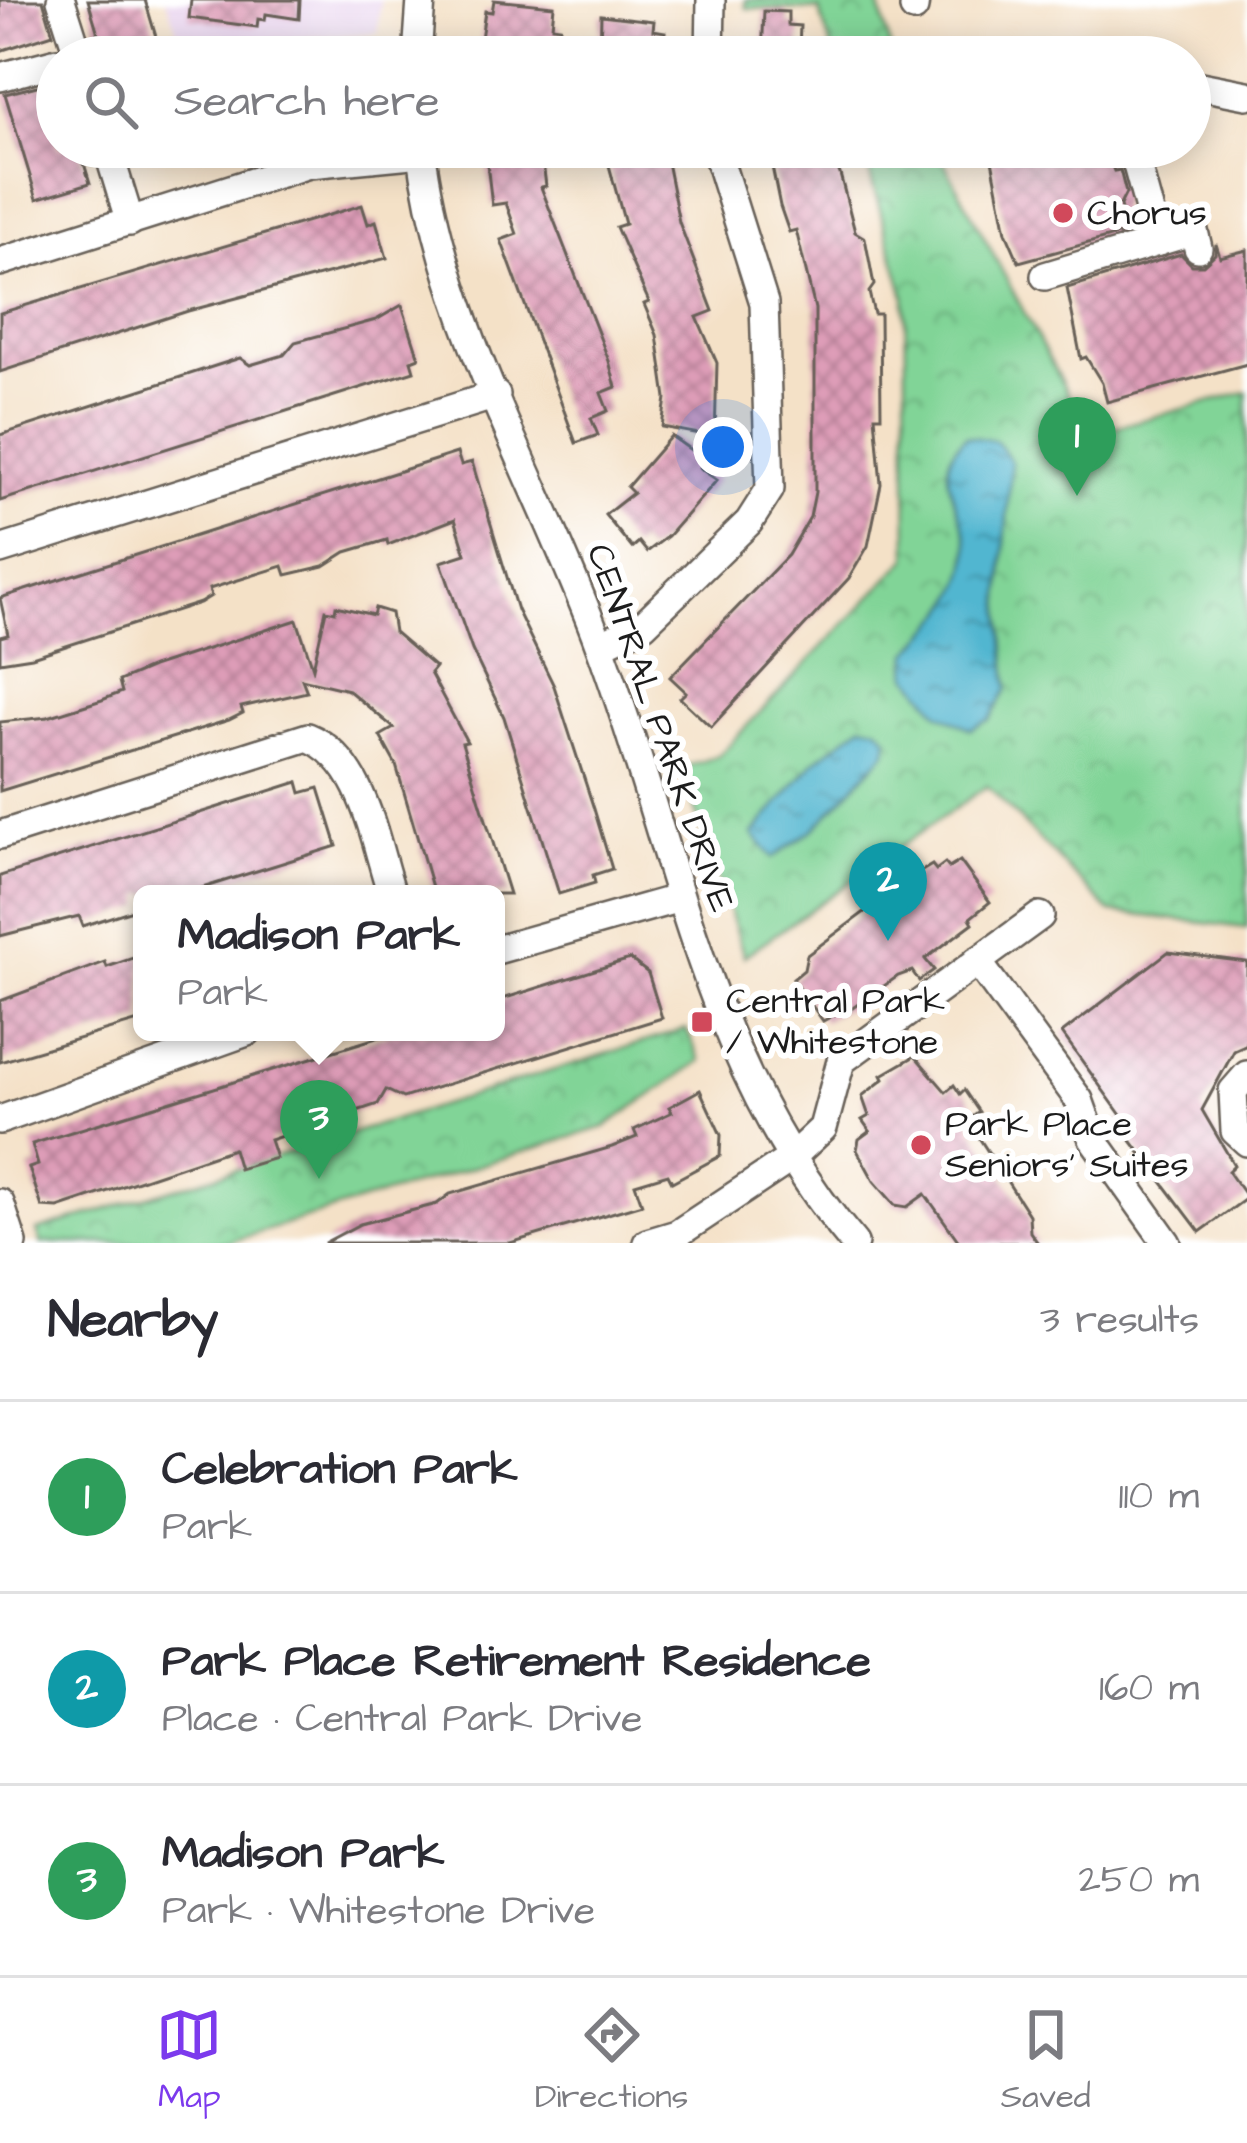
<!DOCTYPE html>
<html lang="en">
<head>
<meta charset="utf-8">
<style>
  body { margin:0; font-family:"Architects Daughter",sans-serif; background:#f2f2f3; color:#2b2b33 }
  .you { position:absolute; left:723px; top:447px; width:42px; height:42px; margin:-30px; border:9px solid #fff; border-radius:50%; background:#1a73e8; box-shadow:0 0 0 18px #1a73e833 }
  .badge { display:grid; place-items:center; width:78px; height:78px; border-radius:50%; background:#7c3aed; color:#fff; font-size:39px; font-weight:700 }
  .pin { position:absolute; translate:-50% -99px; filter:drop-shadow(0 3px 6px #0008) }
  .pin::after { content:''; position:absolute; top:63px; width:42px; height:36px; background:inherit; clip-path:polygon(0 0,100% 0,50% 100%) }
  .popup { position:absolute; left:133px; top:885px; width:372px; height:156px; box-sizing:border-box; display:grid; place-content:center; border-radius:18px; background:#fff; filter:drop-shadow(0 3px 9px #0005); font-size:39px; white-space:nowrap; color:#7c7c81 }
  .popup b { font-size:45px; color:#2b2b33 }
  .popup::after { content:''; position:absolute; left:50%; top:100%; margin-left:-24px; border:24px solid transparent; border-top-color:#fff }
  .list { margin:0; padding:0; list-style:none }
  h2 { display:flex; justify-content:space-between; align-items:center; height:156px; margin:0; padding:0 48px; font-size:51px }
  h2 small { font-size:39px; font-weight:400; color:#7c7c81 }
  .list li { display:grid; grid-template-columns:78px 1fr auto; gap:36px; align-items:center; box-sizing:border-box; height:192px; padding:0 48px; border-top:3px solid #e1e1e2 }
  .list b { display:block; font-size:45px; white-space:nowrap }
  .list p { margin:0; font-size:39px; white-space:nowrap; color:#7c7c81 }
  .list em { font-size:39px; font-style:normal; color:#7c7c81 }
  .icon { flex:none; width:66px; height:66px; fill:none; stroke:currentColor; stroke-width:2; stroke-linecap:round; stroke-linejoin:round }
  .map { position:relative; flex:none; width:1247px; height:1243px; overflow:hidden }
  .search { position:absolute; background:#fff; box-shadow:0 6px 30px #0003; left:36px; right:36px; top:36px; height:132px; display:flex; align-items:center; gap:30px; box-sizing:border-box; padding:0 42px; border-radius:66px; color:#7c7c81; font-size:45px }
  .sheet { height:732px; background:#fff }
  nav { display:flex; justify-content:space-around; align-items:center; box-sizing:border-box; height:168px; border-top:3px solid #e1e1e2; background:#fff; font-size:33px; color:#7c7c81 }
  nav a { display:grid; justify-items:center; gap:6px }
  nav .on { color:#7c3aed }
  .map>svg:first-child { display:block }
  .built { fill:#e8d2ee }
  .park { fill:url(#park-crowns); stroke:#4e785a; stroke-width:3 }
  .water { fill:url(#water-ripples); stroke:#366976; stroke-width:3 }
  .building { fill:url(#building-cross-hatch) }
  .lines { fill:none; stroke-linecap:round; stroke-linejoin:round }
  .minor-casing { stroke:#686158; stroke-width:32 }
  .minor { stroke:#fff; stroke-width:27 }
  .poi-dot { fill:#d1495b; stroke:#fff; stroke-width:4.5 }
  .labels { text-anchor:middle; dominant-baseline:central; stroke-width:12; stroke-linejoin:round; paint-order:stroke }
  .poi-label { font-size:36px; fill:#1c1c1c; stroke:#fff; text-anchor:start }
  .street-label { font-size:36px; fill:#1c1c1c; stroke:#fff }
</style>
</head>
<body>
<div class="map">
<svg width="1247" height="1243" viewBox="0 0 1247 1243">
  <defs>
    <pattern id="park-crowns" width="20" height="18" patternUnits="userSpaceOnUse" patternTransform="scale(3)"><rect width="20" height="18" fill="#81d497"/><path d="M2 6a3 3 0 1 1 6 0M12 15a3 3 0 1 1 6 0" fill="none" stroke="#6fb582"/></pattern>
    <pattern id="water-ripples" width="26" height="14" patternUnits="userSpaceOnUse" patternTransform="scale(3)"><rect width="26" height="14" fill="#51b6d0"/><path d="M2 4q2-2 4 0t4 0M15 11q2-2 4 0t4 0" fill="none" stroke="#4293a8"/></pattern>
    <pattern id="building-cross-hatch" width="8" height="8" patternUnits="userSpaceOnUse" patternTransform="scale(3)"><rect width="8" height="8" fill="#de9db8"/><path d="M0 0l8 8M0 8l8-8" fill="none" stroke="#b37f95"/></pattern>
  </defs>
  <rect width="100%" height="100%" fill="#fff"/>
  <filter id="ink" filterUnits="userSpaceOnUse"><feTurbulence type="fractalNoise" baseFrequency=".00833" numOctaves="2"/><feDisplacementMap in="SourceGraphic" scale="24" xChannelSelector="R" yChannelSelector="G"/><feConvolveMatrix kernelMatrix="1 2 1 2 8 2 1 2 1" color-interpolation-filters="sRGB"/></filter>
  <filter id="wash" filterUnits="userSpaceOnUse"><feTurbulence type="fractalNoise" baseFrequency=".004" numOctaves="4" result="noise"/><feDisplacementMap in="SourceGraphic" scale="48" xChannelSelector="R" yChannelSelector="G"/><feGaussianBlur stdDeviation="2.7" result="paint"/><feColorMatrix in="noise" values="0 0 0 0 0 0 0 0 0 0 0 0 0 0 0 0 0 1.4 0 .05"/><feComposite in="paint" operator="in"/></filter>
  <g filter="url(#wash)">
    <rect width="100%" height="100%" fill="#f4e1c7"/>
    <!-- built -->
    <polygon class="built" points="166,0 381,0 377,33 252,41 200,57 186,57"/>
    <!-- park -->
    <g class="park">
      <polygon points="745,0 878,0 893,57 834,57 819,10 746,8"/>
      <polygon points="862,147 936,147 1089,434 1247,392 1247,928 1110,912 987,786 744,956 681,768 718,756 908,558 905,296"/>
      <polygon points="686,1029 701,1061 605,1127 225,1243 41,1243 37,1231"/>
    </g>
    <!-- water -->
    <g class="water">
      <path d="M966 436 996 441 1011 462 1001 598 1008 688 990 719 971 729 939 713 908 674 909 653C936 623 963 600 968 558 973 514 922 473 966 436Z"/>
      <polygon points="863,724 878,727 888,738 886,752 814,829 773,858 753,834 814,762"/>
    </g>
    <g id="blocks">
      <!-- building -->
      <g class="building">
        <polygon points="0,0 43,0 53,34 0,51"/>
        <polygon points="88,0 145,0 162,57 105,57"/>
        <polygon points="191,0 300,0 299,19 266,14 265,20 258,19 257,27 189,18"/>
        <polygon points="494,0 554,6 552,26 560,27 556,57 479,53 485,11 492,12"/>
        <polygon points="764,11 788,12 788,25 800,26 799,49 784,49 785,57 762,57"/>
        <polygon points="601,15 654,21 653,30 665,32 662,57 600,57"/>
        <polygon points="57,81 57,147 79,147 90,183 37,199 5,94"/>
        <polygon points="485,147 541,147 546,186 541,187 609,361 616,387 601,393 608,411 591,418 598,435 576,443 501,240 517,234 506,203 492,205"/>
        <polygon points="604,147 664,147 679,222 713,311 697,317 717,363 715,437 662,427 666,398 657,335 644,304 649,302 616,227 625,224"/>
        <polygon points="768,147 824,147 828,165 836,164 840,174 855,232 865,238 874,285 869,292 874,314 880,314 881,416 875,416 881,484 868,546 849,578 711,727 680,698 686,692 670,677 788,555 810,517 815,492 815,309 796,230 789,232 780,206"/>
        <polygon points="1030,147 1104,147 1114,171 1120,170 1126,193 1120,205 1125,233 1019,262 1006,232 992,160"/>
        <polygon points="362,205 368,224 376,221 387,258 188,311 0,372 0,313"/>
        <polygon points="1216,244 1220,257 1247,250 1247,364 1107,402 1102,383 1086,357 1081,359 1067,288 1181,254 1192,265 1203,265 1215,254"/>
        <polygon points="402,305 419,358 411,361 414,371 0,501 0,435 240,358 250,365 284,355 295,342 376,320"/>
        <polygon points="671,436 705,460 699,468 717,480 668,536 647,552 639,542 632,548 605,515 633,493 627,487"/>
        <polygon points="457,453 461,465 472,462 517,610 554,686 594,809 612,869 593,875 595,883 559,894 504,717 472,650 441,562 466,554 455,519 388,545 387,540 346,552 324,566 286,575 283,566 209,589 211,596 200,603 32,657 0,662 0,637 8,635 0,598"/>
        <polygon points="336,606 373,615 375,608 391,613 394,632 435,667 430,673 467,742 462,743 509,894 434,894 396,765 380,736 394,728 348,690 302,679 307,692 241,707 243,713 229,720 0,791 0,722 48,717 102,700 122,692 119,681 152,667 297,620 313,668 326,610 335,612"/>
        <polygon points="298,782 301,793 319,788 337,846 183,894 142,894 142,907 83,926 79,916 0,936 0,876"/>
        <polygon points="960,861 990,902 970,918 973,923 925,959 934,970 919,981 912,971 898,976 847,1012 845,1009 823,1021 793,979 804,970 807,955 910,878 932,865 936,870 945,863 949,868"/>
        <polygon points="1168,952 1247,962 1247,1045 1234,1051 1202,1110 1234,1165 1228,1171 1247,1198 1200,1232 1117,1122 1123,1118 1062,1033"/>
        <polygon points="142,955 142,1020 0,1062 0,1001 105,962 107,967"/>
        <polygon points="630,959 648,973 662,1018 403,1098 386,1090 378,1104 270,1140 276,1158 239,1169 233,1149 58,1208 42,1207 29,1168 38,1165 32,1144 396,1032 496,1032 496,1001"/>
        <polygon points="915,1056 946,1092 954,1085 960,1094 964,1090 979,1112 970,1119 974,1130 1029,1215 1030,1232 1038,1243 960,1243 925,1194 907,1207 895,1205 874,1181 857,1150 859,1139 870,1131 862,1120 869,1116 862,1096 884,1079 882,1075"/>
        <polygon points="700,1090 721,1135 720,1156 672,1182 668,1174 635,1184 642,1204 510,1243 324,1243 360,1224 437,1204 450,1194 612,1147 637,1137 634,1130 672,1112 669,1107"/>
      </g>
    </g>
  </g>
  <g filter="url(#ink)">
    <use href="#blocks" fill-opacity="0" stroke="#686158" stroke-width="3"/>
    <g class="lines">
      <defs>
        <g id="minor">
          <polyline points="61,0 79,57"/>
          <polyline points="914,8 915,0"/>
          <polyline points="417,57 421,0"/>
          <polyline points="710,57 711,0"/>
          <polyline points="0,77 57,62"/>
          <polyline points="1190,84 1247,95"/>
          <polyline points="107,147 130,222"/>
          <path d="M421 147C442 322 539 481 599 644 678 854 704 1066 854 1243"/>
          <polyline points="1132,147 1158,242"/>
          <polyline points="0,262 309,164 422,153"/>
          <polyline points="1045,276 1194,231 1198,248"/>
          <polyline points="0,550 496,395"/>
          <polyline points="600,645 644,624 749,522 770,489 764,303 715,147"/>
          <path d="M0 835 308 737C364 760 374 841 392 894"/>
          <polyline points="496,950 680,898"/>
          <polyline points="977,961 1079,1100 1093,1139 1167,1243"/>
          <polyline points="1247,1075 1233,1091 1235,1131 1247,1142"/>
          <polyline points="0,1120 247,1032"/>
          <polyline points="0,1203 13,1243"/>
          <polyline points="647,1243 677,1234 790,1159 823,1128 841,1061 1040,916"/>
        </g>
      </defs>
      <!-- minor casing -->
      <use href="#minor" class="minor-casing"/>
      <!-- minor -->
      <use href="#minor" class="minor"/>
    </g>
  </g>
  <!-- markers -->
  <g class="poi-dot">
    <circle cx="1063" cy="213" r="12"/>
    <rect x="690" y="1010" width="24" height="24" rx="6"/>
    <circle cx="921" cy="1145" r="12"/>
  </g>
  <g class="labels">
    <!-- poi labels -->
    <g class="poi-label">
      <text x="1087" y="213">Chorus</text>
      <text x="726" y="1001">Central Park<tspan x="726" dy="41">/ Whitestone</tspan></text>
      <text x="945" y="1124">Park Place<tspan x="945" dy="41">Seniors' Suites</tspan></text>
    </g>
    <!-- street labels -->
    <g class="street-label">
      <text transform="translate(660 728) rotate(71)">CENTRAL PARK DRIVE</text>
    </g>
  </g>
</svg>
<div class="you"></div>
<div class="pin badge" style="left:1077px;top:496px;background:#2e9e5b">1</div>
<div class="pin badge" style="left:888px;top:941px;background:#0f9aa8">2</div>
<div class="pin badge" style="left:319px;top:1179px;background:#2e9e5b">3</div>
<div class="popup"><b>Madison Park</b>Park</div>
<div class="search"><svg class="icon" aria-label="search" viewBox="0 0 24 24"><circle cx="10" cy="10" r="6"/><path d="M15 15l6 6"/></svg>Search here</div>
</div>
<section class="sheet">
<h2>Nearby<small>3 results</small></h2>
<ul class="list">
<li><span class="badge" style="background:#2e9e5b">1</span><div><b>Celebration Park</b><p>Park</p></div><em>110 m</em></li>
<li><span class="badge" style="background:#0f9aa8">2</span><div><b>Park Place Retirement Residence</b><p>Place · Central Park Drive</p></div><em>160 m</em></li>
<li><span class="badge" style="background:#2e9e5b">3</span><div><b>Madison Park</b><p>Park · Whitestone Drive</p></div><em>250 m</em></li>
</ul>
</section>
<nav>
<a class="on"><svg class="icon" aria-label="map" viewBox="0 0 24 24"><path d="M3 6l6-2 6 2 6-2v14l-6 2-6-2-6 2zM9 4v14M15 6v14"/></svg>Map</a>
<a><svg class="icon" aria-label="directions" viewBox="0 0 24 24"><path d="M12 3l9 9-9 9-9-9zM9 14v-3h6M13 9l2 2-2 2"/></svg>Directions</a>
<a><svg class="icon" aria-label="saved" viewBox="0 0 24 24"><path d="M7 4h10v16l-5-4-5 4z"/></svg>Saved</a>
</nav>
</body>
</html>
